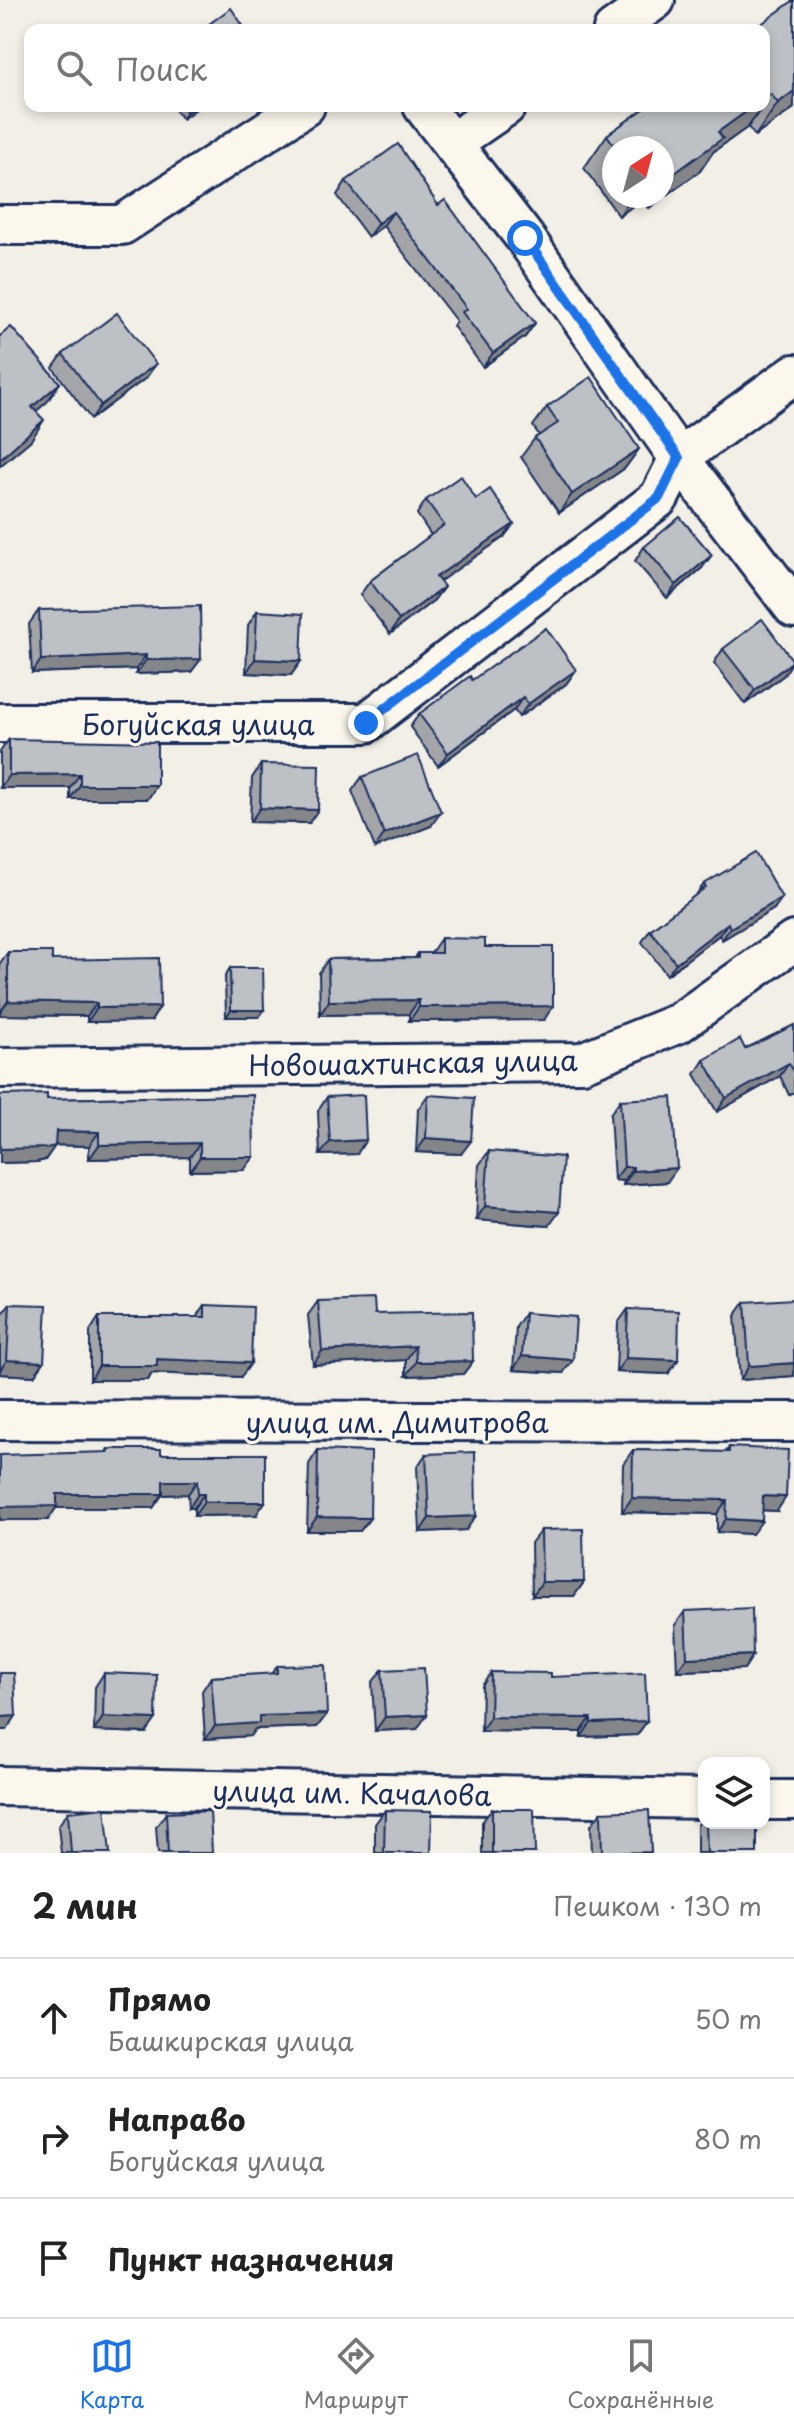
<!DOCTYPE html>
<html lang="ru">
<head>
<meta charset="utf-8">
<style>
  body { margin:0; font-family:"Playpen Sans",sans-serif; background:#f2f2f2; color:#222 }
  .controls { position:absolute; right:24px; bottom:24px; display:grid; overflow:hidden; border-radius:16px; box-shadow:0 4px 12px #0003 }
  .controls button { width:72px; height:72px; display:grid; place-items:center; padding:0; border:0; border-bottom:2px solid #e0e0e0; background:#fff; color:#222; font:40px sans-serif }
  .compass { position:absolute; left:602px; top:136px; width:72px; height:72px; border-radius:50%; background:#fff; box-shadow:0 4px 12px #0003; rotate:36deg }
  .stop { position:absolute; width:24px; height:24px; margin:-18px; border:6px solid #1a73e8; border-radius:50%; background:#fff }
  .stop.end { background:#1a73e8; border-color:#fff; box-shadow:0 2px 8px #0008 }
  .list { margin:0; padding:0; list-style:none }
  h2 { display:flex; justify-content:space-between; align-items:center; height:104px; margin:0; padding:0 32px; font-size:34px }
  h2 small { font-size:26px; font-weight:400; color:#767676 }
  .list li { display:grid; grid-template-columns:52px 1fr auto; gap:24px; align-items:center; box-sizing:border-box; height:120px; padding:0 32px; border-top:2px solid #e0e0e0 }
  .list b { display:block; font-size:30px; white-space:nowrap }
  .list p { margin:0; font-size:26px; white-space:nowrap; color:#767676 }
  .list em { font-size:26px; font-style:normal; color:#767676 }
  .icon { flex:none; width:44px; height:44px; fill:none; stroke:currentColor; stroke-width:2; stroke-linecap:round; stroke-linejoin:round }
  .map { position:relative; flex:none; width:794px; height:1853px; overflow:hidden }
  .search { position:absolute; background:#fff; box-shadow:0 4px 12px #0003; left:24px; right:24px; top:24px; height:88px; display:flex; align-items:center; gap:20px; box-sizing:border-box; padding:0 28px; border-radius:16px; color:#767676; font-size:30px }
  .sheet { height:464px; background:#fff }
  nav { display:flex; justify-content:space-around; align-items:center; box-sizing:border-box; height:112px; border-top:2px solid #e0e0e0; background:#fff; font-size:22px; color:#767676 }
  nav a { display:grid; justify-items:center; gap:4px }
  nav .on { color:#1a73e8 }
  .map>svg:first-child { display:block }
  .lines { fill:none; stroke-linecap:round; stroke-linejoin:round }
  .minor-casing { stroke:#1b2f5e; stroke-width:44 }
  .minor { stroke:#fbf7ec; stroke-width:38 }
  .wall { fill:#a3a5a9; stroke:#1b2f5e; stroke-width:2; fill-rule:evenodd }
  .shaded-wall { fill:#848689; stroke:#1b2f5e; stroke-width:2 }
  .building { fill:#bdc0c4; stroke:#1b2f5e; stroke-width:2 }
  .route { stroke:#1a73e8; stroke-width:10 }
  .labels { text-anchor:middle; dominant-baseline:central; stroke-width:6; stroke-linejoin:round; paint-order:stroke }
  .street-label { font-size:28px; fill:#1b2f5e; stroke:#fbf7ec }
</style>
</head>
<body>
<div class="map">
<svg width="794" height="1853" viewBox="0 0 794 1853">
  <rect width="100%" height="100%" fill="#f2efe6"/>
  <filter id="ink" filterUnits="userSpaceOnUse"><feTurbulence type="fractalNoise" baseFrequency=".0125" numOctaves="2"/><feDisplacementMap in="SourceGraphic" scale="16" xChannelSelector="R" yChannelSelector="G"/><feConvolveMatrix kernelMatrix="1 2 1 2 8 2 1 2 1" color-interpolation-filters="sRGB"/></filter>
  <g filter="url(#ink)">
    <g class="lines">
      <defs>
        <g id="minor">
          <polyline points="613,30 655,0"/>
          <polyline points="423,106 525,238 679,458 794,608"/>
          <polyline points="452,143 506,106"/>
          <polyline points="0,225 122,225 305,106"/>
          <polyline points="0,723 366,723 659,498 679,458 794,374"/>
          <polyline points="0,1068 582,1062 679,1023 794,941"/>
          <polyline points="0,1420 794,1422"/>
          <polyline points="0,1786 704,1799"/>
          <polyline points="764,1800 794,1800"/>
        </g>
      </defs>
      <!-- minor casing -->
      <use href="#minor" class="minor-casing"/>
      <!-- minor -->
      <use href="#minor" class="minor"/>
    </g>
    <!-- wall -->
    <g class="wall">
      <path d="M794 0V108L755 136 748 127 713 152 700 171 649 208 642 199 619 216 584 168 607 135 648 106H764V30ZM614 148H662V196H614Z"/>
      <polygon points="172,106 200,106 182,119"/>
      <polygon points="346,181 438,205 535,323 525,337 483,367 453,326 456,321 383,226 368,237 337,195"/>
      <polygon points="63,354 146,378 91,419 53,368"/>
      <polygon points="547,407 639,449 625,468 559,513 521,457 535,438 539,435 533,426"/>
      <polygon points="476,499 504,537 440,581 444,587 434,600 390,634 360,595 370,581 431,535 417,514 426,500"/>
      <polygon points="644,547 702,568 667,598 635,561"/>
      <polygon points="39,610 201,659 191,672 136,674 136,669 32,673 29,624"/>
      <polygon points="257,611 301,661 291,675 246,673 248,625"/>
      <polygon points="723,649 784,675 745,704 714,663"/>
      <polygon points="576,670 566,684 519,717 514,710 438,766 410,727 419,714 472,680"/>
      <polygon points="9,739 148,799 70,799 70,788 0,788 0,752"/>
      <polygon points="261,764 309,823 250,822 252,778"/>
      <polygon points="362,777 431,826 375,848 352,791"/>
      <polygon points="704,884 774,909 722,940 719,935 667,975 642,942 650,930 696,895"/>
      <polygon points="441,938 485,947 544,1020 409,1021 409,1014 320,1015 319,973 328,959 415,958 418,953 431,953"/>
      <polygon points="8,952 52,960 160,1007 151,1021 87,1022 87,1016 0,1015 0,963"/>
      <polygon points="230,968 264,1010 259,1017 226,1017 225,976"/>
      <polygon points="794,1025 794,1092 789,1095 780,1076 717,1112 695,1074 704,1060 745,1049"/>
      <polygon points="0,1095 47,1099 253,1095 244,1170 190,1171 190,1157 89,1159 89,1146 55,1145 45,1160 37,1162 0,1163"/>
      <polygon points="428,1095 461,1154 416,1152 418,1109"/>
      <polygon points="327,1097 357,1154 320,1155 318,1111"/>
      <polygon points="620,1100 667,1182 623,1185 624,1181 614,1180 610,1114"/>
      <polygon points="489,1151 549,1226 476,1220 479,1165"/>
      <polygon points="318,1301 375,1314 473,1361 463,1374 406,1376 406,1360 313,1365 308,1315"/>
      <polygon points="745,1302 794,1376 740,1380 735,1316"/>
      <polygon points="10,1304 44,1362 34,1376 0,1374 0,1318"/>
      <polygon points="205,1305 251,1363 241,1377 152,1373 148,1380 90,1380 90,1331 99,1317 197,1317"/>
      <polygon points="628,1309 678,1360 668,1374 616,1372 618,1323"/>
      <polygon points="525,1313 563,1373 513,1370 516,1327"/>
      <polygon points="729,1447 777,1511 762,1510 752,1534 717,1532 717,1514 622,1512 623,1464 633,1450 726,1452"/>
      <polygon points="108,1449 161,1454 256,1515 194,1516 194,1508 189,1508 188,1494 162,1495 153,1508 56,1508 48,1520 0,1520 106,1452"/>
      <polygon points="318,1450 370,1518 360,1531 307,1531 309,1464"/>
      <polygon points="426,1454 466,1530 420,1532 417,1467"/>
      <polygon points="541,1530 584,1582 574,1596 532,1596 531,1543"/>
      <polygon points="685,1611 753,1655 744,1669 677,1671 675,1625"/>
      <polygon points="277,1666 327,1714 317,1727 255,1729 250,1736 205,1739 202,1691 211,1677 271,1674"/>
      <polygon points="382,1670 417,1729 375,1731 372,1683"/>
      <polygon points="491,1672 551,1677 647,1721 637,1735 581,1737 581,1732 481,1731 482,1686"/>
      <polygon points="104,1673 146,1733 94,1731 95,1687"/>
      <polygon points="492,1809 535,1853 482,1853 482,1822"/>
      <polygon points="385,1810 431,1853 375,1853 375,1824"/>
      <polygon points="68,1812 110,1853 61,1853 58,1826"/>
      <polygon points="601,1812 651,1852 650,1853 592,1853 591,1825"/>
      <polygon points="166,1813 212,1853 158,1853 156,1827"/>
      <polygon points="704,1816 704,1823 757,1823 757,1853 697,1853 697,1826"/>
    </g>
    <!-- shaded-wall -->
    <g class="shaded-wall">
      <polygon points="794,91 794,108 755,136 778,103"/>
      <polygon points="195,106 200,106 182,119 187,112"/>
      <polygon points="754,106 763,106 748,127 713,152 700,171 649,208 657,196 662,196 662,189 672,175 718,132"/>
      <polygon points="633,196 644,196 642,199 619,216"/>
      <polygon points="393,212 383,226 368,237 378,223"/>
      <polygon points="535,323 525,337 483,367 493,353"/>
      <polygon points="156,364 146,378 91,419 101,405"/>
      <polygon points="60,383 47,402 19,426 32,407"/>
      <polygon points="44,420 31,440 0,466 0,459"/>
      <polygon points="639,449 625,468 559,513 572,494"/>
      <polygon points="514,524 504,537 427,590 436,577"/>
      <polygon points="712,555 702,568 667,598 676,585"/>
      <polygon points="444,587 434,600 390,634 399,620"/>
      <polygon points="146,655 136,669 32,673 41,660"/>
      <polygon points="201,659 191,672 136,674 146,660"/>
      <polygon points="255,659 301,661 291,675 246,673"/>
      <polygon points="793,661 784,675 745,704 755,690"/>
      <polygon points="576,670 566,684 519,717 528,704"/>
      <polygon points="523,697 514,710 438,766 448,753"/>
      <polygon points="80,774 70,788 0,788 9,775"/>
      <polygon points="80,785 157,785 148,799 70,799"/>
      <polygon points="260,808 318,810 309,823 250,822"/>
      <polygon points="441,812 431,826 375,848 384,834"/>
      <polygon points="782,898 774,909 722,940 730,928"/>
      <polygon points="728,923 719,935 667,975 676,963"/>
      <polygon points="419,1000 409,1014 320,1015 329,1001"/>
      <polygon points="8,1001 97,1003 87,1016 0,1015 0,1012"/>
      <polygon points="553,1006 544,1020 409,1021 419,1007"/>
      <polygon points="160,1007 151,1021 87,1022 97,1008"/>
      <polygon points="231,1010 264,1010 259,1017 226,1017"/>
      <polygon points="789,1063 780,1076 717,1112 726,1098"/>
      <polygon points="56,1131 99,1132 89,1146 46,1145"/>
      <polygon points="426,1138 471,1141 461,1154 416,1152"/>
      <polygon points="366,1140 357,1154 320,1155 330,1142"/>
      <polygon points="200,1143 190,1157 89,1159 99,1145"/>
      <polygon points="55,1146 45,1160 37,1162 0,1163 0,1149"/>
      <polygon points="200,1157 254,1157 244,1170 190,1171"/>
      <polygon points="624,1167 633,1167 624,1181 614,1180"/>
      <polygon points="677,1168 667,1182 623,1185 633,1171"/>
      <polygon points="485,1206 559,1212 549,1226 476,1220"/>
      <polygon points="415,1346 406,1360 313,1365 322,1351"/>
      <polygon points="522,1356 573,1360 563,1373 513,1370"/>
      <polygon points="626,1358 678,1360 668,1374 616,1372"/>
      <polygon points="157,1359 251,1363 241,1377 152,1373 148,1380 90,1380 99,1366"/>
      <polygon points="7,1360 44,1362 34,1376 0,1374 0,1370"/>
      <polygon points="473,1361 463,1374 406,1376 416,1362"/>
      <polygon points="794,1363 794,1376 740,1380 749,1366"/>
      <polygon points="163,1481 197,1481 188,1494 162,1495 153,1508 56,1508 48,1520 0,1520 0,1507 57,1494"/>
      <polygon points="198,1494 204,1494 194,1508 189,1508"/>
      <polygon points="763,1496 786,1497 777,1511 753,1510"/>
      <polygon points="632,1498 727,1500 717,1514 622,1512"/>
      <polygon points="204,1502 265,1502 256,1515 194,1516"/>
      <polygon points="476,1516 466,1530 420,1532 429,1518"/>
      <polygon points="317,1517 370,1518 360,1531 307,1531"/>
      <polygon points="726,1519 762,1521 752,1534 717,1532"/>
      <polygon points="542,1582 584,1582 574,1596 532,1596"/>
      <polygon points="753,1655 744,1669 677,1671 687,1658"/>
      <polygon points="327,1714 317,1727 255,1729 250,1736 205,1739 215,1726 259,1716"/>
      <polygon points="427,1715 417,1729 375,1731 385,1717"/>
      <polygon points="16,1716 7,1730 0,1730 0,1717"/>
      <polygon points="103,1717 156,1719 146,1733 94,1731"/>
      <polygon points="490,1717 591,1718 581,1732 481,1731"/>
      <polygon points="647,1721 637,1735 581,1737 591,1723"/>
    </g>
    <!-- building -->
    <g class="building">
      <polygon points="794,0 794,91 778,103 771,94 764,99 764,30 753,30"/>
      <polygon points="231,8 246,30 201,30"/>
      <polygon points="182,106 195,106 187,112"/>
      <polygon points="648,106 754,106 718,132 723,138 672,175 665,166 662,168 662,148 616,148 607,135"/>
      <polygon points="398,144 438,205 445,200 535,323 493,353 462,312 467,309 393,212 378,223 346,181"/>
      <polygon points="117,313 156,364 101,405 63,354"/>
      <polygon points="11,327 60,383 32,407 44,420 0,459 0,336"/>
      <polygon points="591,377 639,449 572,494 535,438 558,423 547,407"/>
      <polygon points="461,476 476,499 490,489 514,524 436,577 444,587 399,620 370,581 444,525 426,500"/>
      <polygon points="680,517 712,555 676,585 644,547"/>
      <polygon points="200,606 201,659 146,660 146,655 41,660 39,610"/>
      <polygon points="257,611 303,614 301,661 255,659"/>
      <polygon points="762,619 793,661 755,690 723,649"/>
      <polygon points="546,628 576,670 528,704 523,697 448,753 419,714 470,676 472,680"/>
      <polygon points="9,739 157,742 157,785 80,785 80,774 9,775"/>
      <polygon points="418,755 441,812 384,834 362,777"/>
      <polygon points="261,764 319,765 318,810 260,808"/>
      <polygon points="756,853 782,898 730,928 728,923 676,963 650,930 706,887 704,884"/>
      <polygon points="441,938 485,939 485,947 553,947 553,1006 419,1007 419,1000 329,1001 328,959 418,958 418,953 441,953"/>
      <polygon points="8,952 52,952 52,960 159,958 160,1007 97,1008 97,1003 8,1001"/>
      <polygon points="230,968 263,968 264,1010 231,1010"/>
      <polygon points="794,1025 794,1072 789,1063 726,1098 704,1060 740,1039 745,1049"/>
      <polygon points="47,1094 47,1099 253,1095 254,1157 200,1157 200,1143 99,1145 99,1132 56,1131 55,1146 47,1148 0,1149 0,1095"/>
      <polygon points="364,1095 366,1140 330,1142 327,1097"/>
      <polygon points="428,1095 474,1098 471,1141 426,1138"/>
      <polygon points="672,1097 677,1168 633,1171 633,1167 624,1167 620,1100"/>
      <polygon points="489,1151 563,1157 559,1212 485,1206"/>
      <polygon points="374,1299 375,1314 472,1312 473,1361 416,1362 415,1346 322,1351 318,1301"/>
      <polygon points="794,1299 794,1363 749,1366 745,1302"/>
      <polygon points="10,1304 47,1305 44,1362 7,1360"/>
      <polygon points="205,1305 253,1307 251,1363 157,1359 157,1366 99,1366 99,1317 205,1317"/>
      <polygon points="628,1309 679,1311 678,1360 626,1358"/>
      <polygon points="525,1313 576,1317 573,1360 522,1356"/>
      <polygon points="729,1447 788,1450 786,1497 763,1496 762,1521 726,1519 727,1500 632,1498 633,1450 729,1452"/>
      <polygon points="108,1449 161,1449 161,1454 265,1454 265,1502 204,1502 204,1494 198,1494 197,1481 163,1481 163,1494 57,1494 57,1506 0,1507 0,1455 109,1452"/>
      <polygon points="318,1450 371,1452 370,1518 317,1517"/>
      <polygon points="475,1452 476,1516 429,1518 426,1454"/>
      <polygon points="583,1529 584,1582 542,1582 541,1530"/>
      <polygon points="752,1608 753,1655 687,1658 685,1611"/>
      <polygon points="325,1665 327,1714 259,1716 259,1723 215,1726 211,1677 277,1673 277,1666"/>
      <polygon points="424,1668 427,1715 385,1717 382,1670"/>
      <polygon points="491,1672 551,1673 551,1677 645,1673 647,1721 591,1723 591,1718 490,1717"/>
      <polygon points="0,1673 14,1673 16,1716 0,1717"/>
      <polygon points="104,1673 157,1675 156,1719 103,1717"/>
      <polygon points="105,1808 110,1853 71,1853 68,1812"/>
      <polygon points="492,1809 534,1809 535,1853 492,1853"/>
      <polygon points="385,1810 432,1811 431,1853 384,1853"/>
      <polygon points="649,1810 651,1852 602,1853 601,1812"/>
      <polygon points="210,1811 212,1853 168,1853 166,1813"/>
      <polygon points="706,1823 757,1823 757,1853 707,1853"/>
    </g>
  </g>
  <g class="lines" filter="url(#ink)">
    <!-- route -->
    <polyline class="route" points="366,723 659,498 679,458 525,238"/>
  </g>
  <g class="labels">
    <!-- street labels -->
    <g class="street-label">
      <text x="198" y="723">Богуйская улица</text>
      <text transform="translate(413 1062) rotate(-1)">Новошахтинская улица</text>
      <text x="397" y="1421">улица им. Димитрова</text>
      <text transform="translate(352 1792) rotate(1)">улица им. Качалова</text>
    </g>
  </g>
</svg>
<div class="controls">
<button><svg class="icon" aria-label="layers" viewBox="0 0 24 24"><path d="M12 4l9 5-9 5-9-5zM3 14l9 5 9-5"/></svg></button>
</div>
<svg class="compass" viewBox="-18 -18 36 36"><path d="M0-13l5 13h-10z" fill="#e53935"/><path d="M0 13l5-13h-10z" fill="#767676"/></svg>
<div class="stop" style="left:525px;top:238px"></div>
<div class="stop end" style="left:366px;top:723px"></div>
<div class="search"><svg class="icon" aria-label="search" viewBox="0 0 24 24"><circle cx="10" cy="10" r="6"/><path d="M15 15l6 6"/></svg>Поиск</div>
</div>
<section class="sheet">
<h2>2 мин<small>Пешком · 130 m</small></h2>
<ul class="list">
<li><svg class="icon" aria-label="ahead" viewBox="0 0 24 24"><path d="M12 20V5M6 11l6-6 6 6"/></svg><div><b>Прямо</b><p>Башкирская улица</p></div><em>50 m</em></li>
<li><svg class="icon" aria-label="right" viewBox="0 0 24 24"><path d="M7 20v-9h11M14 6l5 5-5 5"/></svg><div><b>Направо</b><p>Богуйская улица</p></div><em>80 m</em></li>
<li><svg class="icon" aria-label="arrive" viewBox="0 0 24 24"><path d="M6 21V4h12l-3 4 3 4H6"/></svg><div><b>Пункт назначения</b></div></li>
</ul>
</section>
<nav>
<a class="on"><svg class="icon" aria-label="map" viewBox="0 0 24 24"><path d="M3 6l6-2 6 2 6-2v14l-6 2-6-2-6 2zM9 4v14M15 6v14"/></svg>Карта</a>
<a><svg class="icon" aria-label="directions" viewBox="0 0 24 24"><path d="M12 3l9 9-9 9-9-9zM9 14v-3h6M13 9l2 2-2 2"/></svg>Маршрут</a>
<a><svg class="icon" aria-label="saved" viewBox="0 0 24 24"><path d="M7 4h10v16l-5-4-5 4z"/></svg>Сохранённые</a>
</nav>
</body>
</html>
